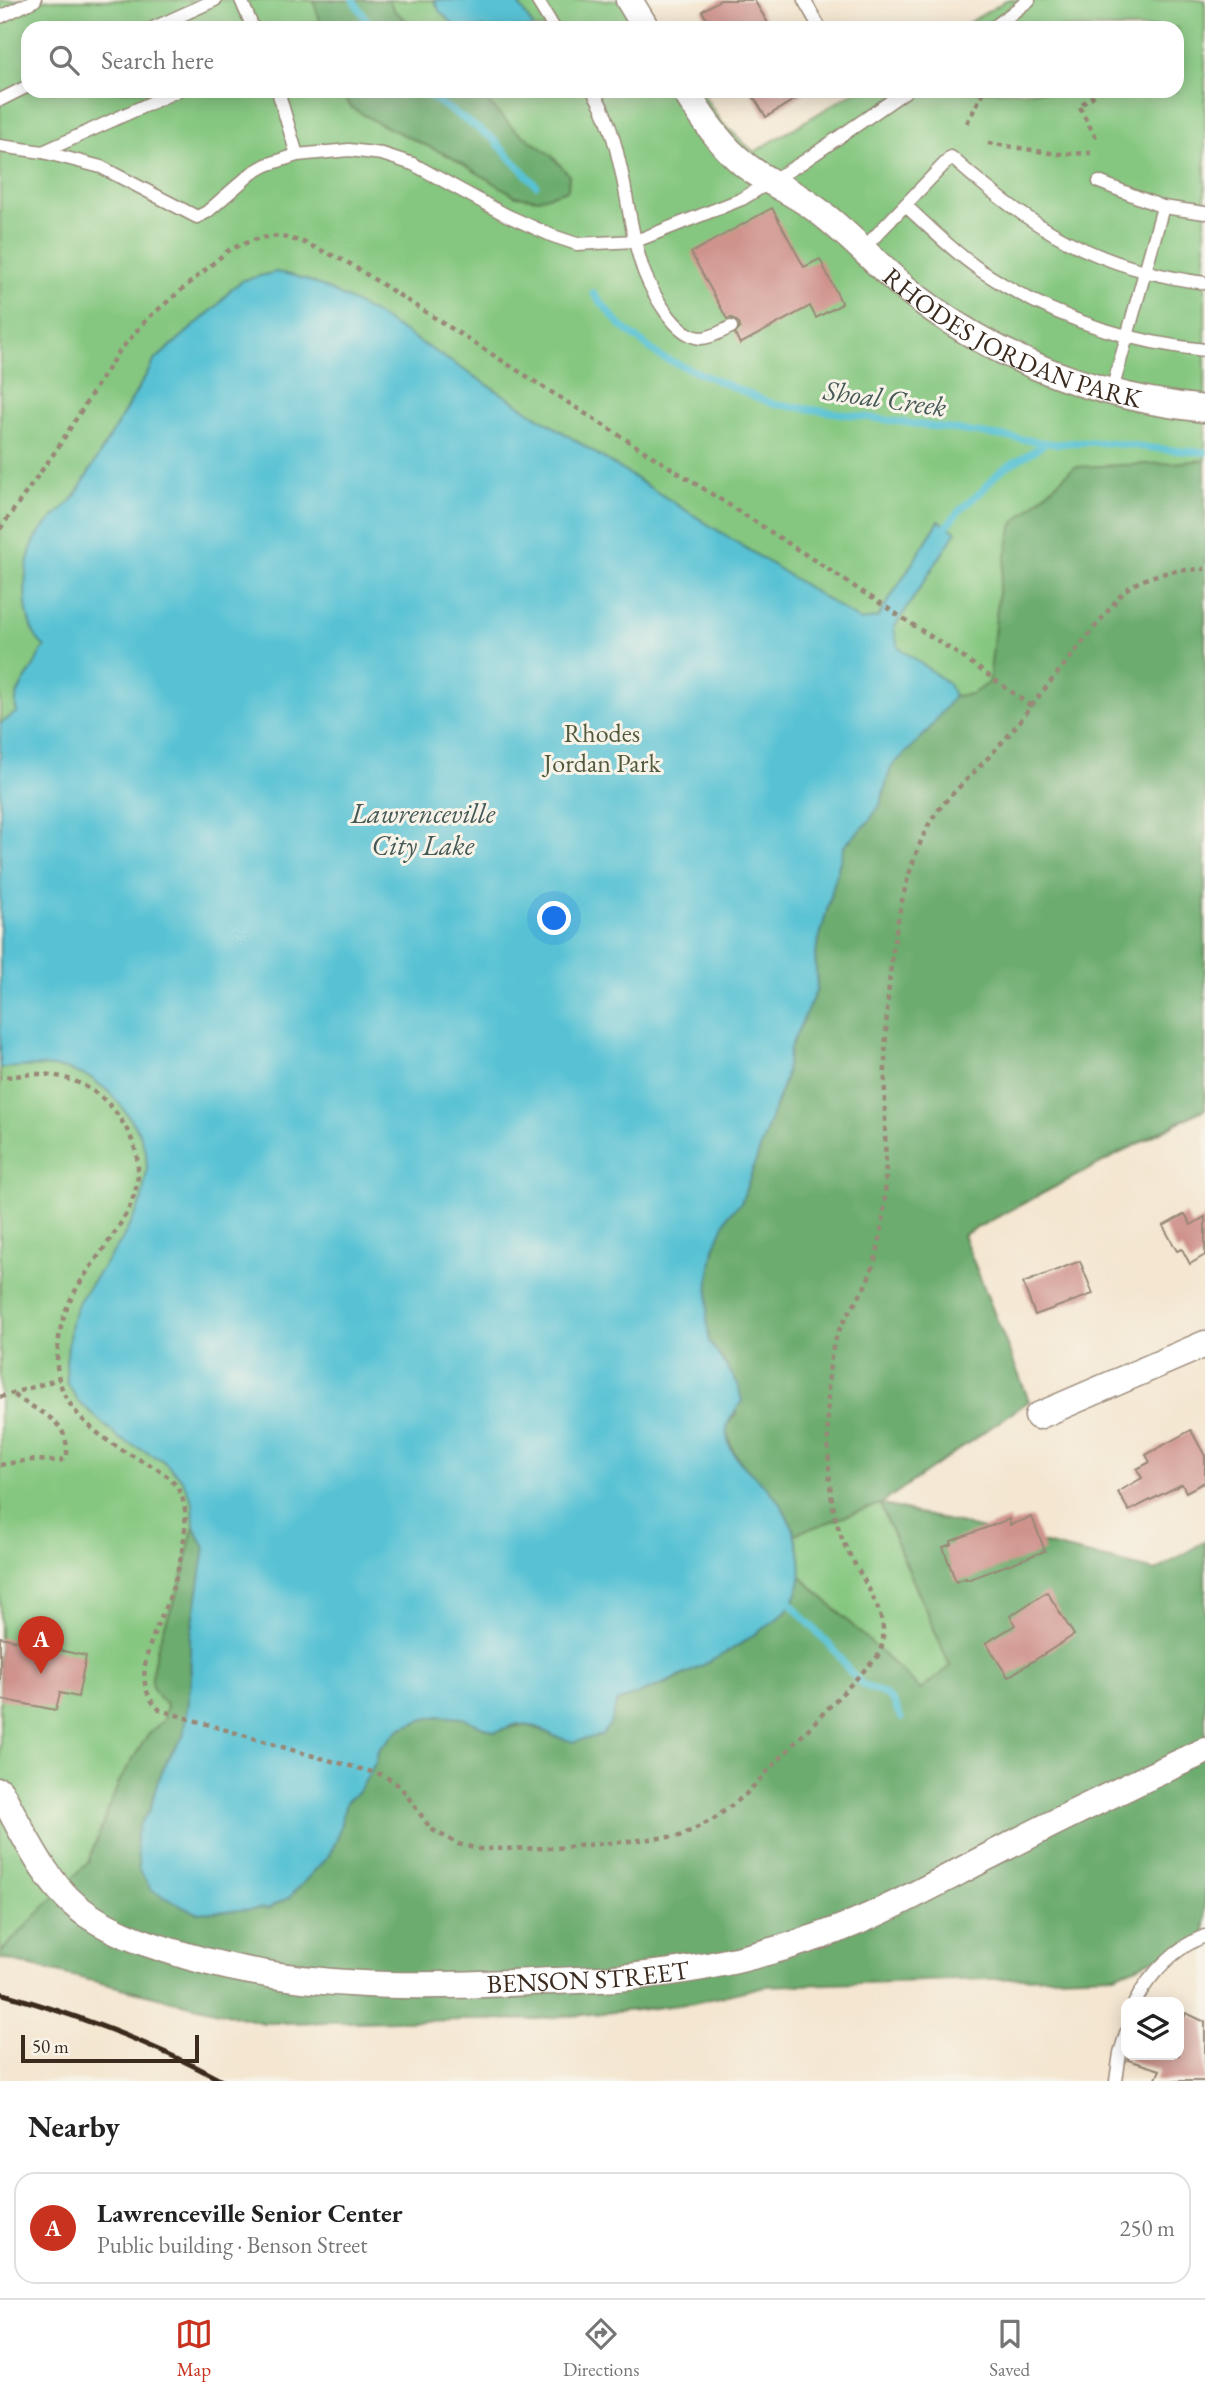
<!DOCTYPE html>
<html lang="en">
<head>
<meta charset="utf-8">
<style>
  body { margin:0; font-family:"EB Garamond",serif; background:#f2f2f2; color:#222 }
  .controls { position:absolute; right:21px; bottom:21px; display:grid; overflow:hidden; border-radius:14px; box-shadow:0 4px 18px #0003 }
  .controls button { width:63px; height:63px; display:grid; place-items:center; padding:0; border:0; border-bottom:2px solid #e0e0e0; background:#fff; color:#222; font:35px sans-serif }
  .scale { position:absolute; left:21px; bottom:18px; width:178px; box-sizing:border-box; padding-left:7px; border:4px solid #3b2a1e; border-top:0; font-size:19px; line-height:24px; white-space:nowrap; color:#3b2a1e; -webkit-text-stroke:5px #f7f3e8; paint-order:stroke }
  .you { position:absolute; left:555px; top:919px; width:24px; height:24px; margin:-18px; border:5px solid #fff; border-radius:50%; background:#1a73e8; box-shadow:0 0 0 10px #1a73e833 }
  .badge { display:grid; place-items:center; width:46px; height:46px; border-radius:50%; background:#c8321e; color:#fff; font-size:23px; font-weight:700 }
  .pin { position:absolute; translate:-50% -58px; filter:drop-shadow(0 2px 4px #0008) }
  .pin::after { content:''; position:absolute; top:37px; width:24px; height:21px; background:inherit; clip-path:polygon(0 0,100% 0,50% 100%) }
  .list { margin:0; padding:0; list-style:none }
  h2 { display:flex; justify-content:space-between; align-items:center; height:91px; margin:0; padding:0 28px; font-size:30px }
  h2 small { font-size:23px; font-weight:400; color:#767676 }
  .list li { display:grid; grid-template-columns:46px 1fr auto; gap:21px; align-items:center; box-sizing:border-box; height:112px; margin:0 14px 14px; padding:0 14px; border:2px solid #e0e0e0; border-radius:21px }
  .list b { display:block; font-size:26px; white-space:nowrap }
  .list p { margin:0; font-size:23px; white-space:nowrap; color:#767676 }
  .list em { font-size:23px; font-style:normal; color:#767676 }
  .icon { flex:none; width:38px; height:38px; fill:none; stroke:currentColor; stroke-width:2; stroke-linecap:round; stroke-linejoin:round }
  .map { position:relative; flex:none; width:1205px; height:2081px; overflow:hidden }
  .search { position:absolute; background:#fff; box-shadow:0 4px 18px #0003; left:21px; right:21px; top:21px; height:77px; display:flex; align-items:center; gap:18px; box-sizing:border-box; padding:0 24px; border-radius:21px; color:#767676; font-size:26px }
  .sheet { height:217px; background:#fff }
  nav { display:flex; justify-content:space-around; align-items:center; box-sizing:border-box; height:98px; border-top:2px solid #e0e0e0; background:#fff; font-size:19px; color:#767676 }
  nav a { display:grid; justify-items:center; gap:4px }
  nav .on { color:#c8321e }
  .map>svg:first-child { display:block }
  .green { fill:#85c780; stroke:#60784f; stroke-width:2 }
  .forest { fill:#6cac6e; stroke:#546b46; stroke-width:2 }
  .water { fill:#59c2d4; stroke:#4a7679; stroke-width:2 }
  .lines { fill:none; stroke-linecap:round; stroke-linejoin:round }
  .stream { stroke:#59c2d4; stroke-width:7 }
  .building { fill:#cf938c }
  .lane-casing { stroke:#988877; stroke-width:15 }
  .street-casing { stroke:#988877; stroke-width:29 }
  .path { stroke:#988877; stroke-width:4.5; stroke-dasharray:5 5; stroke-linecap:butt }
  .lane { stroke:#fff; stroke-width:12 }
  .street { stroke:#fff; stroke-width:26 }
  .rail { stroke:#3b2a1e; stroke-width:5 }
  .labels { text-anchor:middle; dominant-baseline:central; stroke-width:6; stroke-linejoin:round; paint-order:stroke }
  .street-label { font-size:26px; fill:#3b2a1e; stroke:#f7f3e8 }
  .park-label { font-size:26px; fill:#51593b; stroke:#f7f3e8 }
  .water-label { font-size:28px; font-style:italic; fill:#445855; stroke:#f7f3e8 }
</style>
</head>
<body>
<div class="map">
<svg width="1205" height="2081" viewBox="0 0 1205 2081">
  <rect width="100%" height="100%" fill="#f7f3e8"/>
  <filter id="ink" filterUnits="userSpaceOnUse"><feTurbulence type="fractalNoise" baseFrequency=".0143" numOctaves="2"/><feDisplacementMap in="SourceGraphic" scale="14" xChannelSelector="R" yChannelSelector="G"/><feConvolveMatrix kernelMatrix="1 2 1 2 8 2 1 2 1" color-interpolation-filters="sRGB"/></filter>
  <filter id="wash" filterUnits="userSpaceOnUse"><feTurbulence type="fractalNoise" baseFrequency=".00686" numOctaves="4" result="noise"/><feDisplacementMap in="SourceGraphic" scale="28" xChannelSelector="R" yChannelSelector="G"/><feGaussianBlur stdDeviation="1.57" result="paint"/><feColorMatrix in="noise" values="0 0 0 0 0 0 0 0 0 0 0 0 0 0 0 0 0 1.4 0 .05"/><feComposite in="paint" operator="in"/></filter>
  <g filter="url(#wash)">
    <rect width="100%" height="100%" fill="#f4e6d0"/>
    <!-- green -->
    <polygon class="green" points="0,0 643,0 661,28 28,28 28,91 701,91 721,122 754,152 856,91 1177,91 1177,28 960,28 1007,0 1205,0 1205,1109 963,1235 1029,1401 880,1504 950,1666 835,1763 694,2003 636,2010 534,2019 264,2023 0,1958"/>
    <!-- forest -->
    <g class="forest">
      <polygon points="313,0 389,0 394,10 415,28 322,28"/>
      <polygon points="339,91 477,91 513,128 551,155 569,175 568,190 538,199 516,196 449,156 380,124 352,108"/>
      <path d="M1205 460V1108L963 1235 1029 1401 880 1504 1156 1571 1205 1541V1938L1115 1975 765 1986 694 2003 636 2010 534 2019 264 2023 0 1958V1953L88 1862 119 1782 147 1736 164 1719 167 1705C160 1699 153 1693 152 1683 150 1654 173 1608 182 1579 187 1562 188 1544 194 1526L205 1548 190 1642 191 1681 188 1709 183 1737 168 1758 157 1784 150 1810 140 1823 197 1913 233 1910 337 1839 346 1802 358 1792 376 1762 378 1750 399 1729 421 1720 439 1716 463 1718 495 1732C521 1723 530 1723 554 1736L611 1722 617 1702 675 1680 741 1644 786 1612 795 1598 800 1576 921 1690 950 1666 880 1504 795 1534C791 1526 788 1516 783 1508 762 1479 730 1465 726 1426L737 1413C733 1398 732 1379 726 1365 722 1356 711 1350 709 1339 702 1311 711 1236 729 1213 733 1210 737 1206 741 1203L785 1078 790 1048 817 989 815 955 844 846 869 821 884 794 890 767 926 733 954 696 971 694 989 683 999 588 1013 524 1074 467 1170 463Z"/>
    </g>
    <!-- water -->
    <g class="water">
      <polygon points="434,0 516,0 534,28 457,28 440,12"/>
      <path d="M276 272C312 277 343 297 374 313L861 621 878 617 939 521 956 532 894 628 898 647 949 684 954 696 926 733 891 767 880 805 869 821 844 846 815 955 817 989 790 1048 785 1078 741 1203 728 1215 714 1248 709 1280 707 1319 709 1341 738 1384 742 1401C738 1409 727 1420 727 1428 724 1457 755 1474 771 1492 796 1521 815 1579 786 1611 780 1618 769 1624 761 1630 717 1662 668 1683 617 1702L611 1722 602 1735 574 1742 554 1736 537 1727 517 1724 495 1732 463 1718 439 1716 421 1720 399 1729 378 1750 376 1762 367 1778 358 1792 346 1802 337 1839 330 1854 290 1897 269 1908 197 1913 152 1891 139 1870 136 1838 140 1823 150 1810 157 1784 168 1758 183 1737 191 1681 190 1642 205 1548 194 1526 193 1503 182 1479 162 1460 120 1439 77 1400 67 1382 66 1362 71 1322 79 1301 123 1238 141 1203 147 1171 146 1152 139 1132 123 1108 109 1092 91 1078 66 1069 44 1066 0 1068V724L17 712C11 696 26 680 34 666 38 659 38 653 45 647 20 627 21 566 35 540 44 522 63 512 75 496L155 360 218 305 232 288 244 280Z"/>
    </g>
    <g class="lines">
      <!-- stream -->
      <g class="stream">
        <polyline points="353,0 372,28"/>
        <polyline points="422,91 492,138 536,185"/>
        <path d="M593 293 620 325 661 357 773 404 1056 444C1105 437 1155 452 1205 452"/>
        <path d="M947 526C959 508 968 504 983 490 989 483 994 476 1002 470 1016 460 1032 454 1045 443"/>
        <polyline points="791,1604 836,1652 850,1672 863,1685 884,1694 893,1702 901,1718"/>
      </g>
    </g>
    <g id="blocks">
      <!-- building -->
      <g class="building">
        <polygon points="720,0 754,0 771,28 712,28 702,11"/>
        <polygon points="750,91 808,91 766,117"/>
        <polygon points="772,208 804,267 820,259 842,304 816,318 810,306 740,344 735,334 740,328 739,323 732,318 727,319 691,253"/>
        <polygon points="1185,1214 1191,1225 1205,1217 1205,1255 1190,1264 1182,1249 1177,1251 1163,1226"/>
        <polygon points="1080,1261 1093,1294 1035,1315 1023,1283"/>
        <polygon points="1191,1430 1205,1456 1205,1482 1186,1492 1182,1484 1129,1511 1118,1492 1142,1478 1137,1469 1150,1462 1146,1455"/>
        <polygon points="1032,1517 1045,1551 967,1580 966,1578 956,1582 943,1547 952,1544 951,1541 1009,1519 1010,1525"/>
        <polygon points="1047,1592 1074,1635 1008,1677 986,1643 1015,1625 1010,1616"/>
        <polygon points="0,1637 86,1656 78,1697 60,1693 56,1710 0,1699"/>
        <polygon points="1186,2013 1205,2022 1205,2081 1155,2081 1160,2070 1128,2060 1129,2055 1179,2055 1179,2028"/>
      </g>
    </g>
  </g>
  <g filter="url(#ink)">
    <use href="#blocks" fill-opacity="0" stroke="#988877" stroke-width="2"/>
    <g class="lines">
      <defs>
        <g id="lane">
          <polyline points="241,0 253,28"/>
          <polyline points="537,0 554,28"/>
          <polyline points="804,0 820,28"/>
          <polyline points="0,17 35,0"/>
          <polyline points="153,28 215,0"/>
          <polyline points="993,28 1029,0"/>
          <polyline points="278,91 297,155"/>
          <path d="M593 91C606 112 614 138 619 161 628 197 631 237 644 272 653 294 675 336 701 338 712 338 722 331 731 327"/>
          <polyline points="0,100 28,86"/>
          <polyline points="0,146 43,152 177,91"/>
          <polyline points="43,152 101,167 197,217 207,212 252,173 266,165 297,155 349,150 382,154 413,164 506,215 553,236 577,244 636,241 742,199 803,162 906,91"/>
          <polyline points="1099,182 1163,207 1205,213"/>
          <path d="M905 205C930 228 955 253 983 272 1050 316 1125 342 1205 350"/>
          <path d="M862 250 951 157C1030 228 1098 269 1205 283"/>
          <polyline points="1111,394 1163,207"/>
          <path d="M1135 2002C1150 1974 1175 1947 1205 1936"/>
          <polyline points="1116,2081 1120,2053 1126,2033"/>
        </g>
        <g id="street">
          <polyline points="629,0 646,28"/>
          <path id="s1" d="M685 91C700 114 717 140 737 158 759 179 789 189 813 207 846 230 873 262 905 288 993 359 1093 397 1205 409"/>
          <polyline points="1038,1416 1205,1344"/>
          <path id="s2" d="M0 1791C24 1833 46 1888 88 1915 118 1935 153 1946 187 1956 299 1989 414 1988 531 1982 566 1980 602 1980 638 1976 699 1970 762 1956 820 1936 881 1915 938 1882 995 1853 1064 1817 1134 1783 1205 1751"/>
        </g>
      </defs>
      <!-- lane casing -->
      <use href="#lane" class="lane-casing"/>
      <!-- street casing -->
      <use href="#street" class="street-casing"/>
      <!-- path -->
      <g class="path">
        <polyline points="967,123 984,91"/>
        <polyline points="1096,138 1079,106 1099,92"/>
        <polyline points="988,143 1057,154 1091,153"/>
        <path d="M0 529 57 449 117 354 147 319 230 249 259 238 279 236 303 242 347 262 751 519 970 662 1031 706C1015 729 996 750 976 770 959 788 939 805 928 826 887 908 884 1026 885 1116 885 1155 888 1193 881 1232 878 1253 872 1273 862 1292 853 1307 842 1321 836 1338 824 1370 828 1434 829 1469 830 1494 834 1518 843 1541 857 1575 899 1621 877 1657L745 1795 714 1819 680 1836 557 1848 479 1849 458 1844 431 1829 400 1786 383 1775 299 1752 160 1710C123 1678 162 1623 173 1587 180 1565 189 1526 184 1504 177 1474 151 1466 127 1453 93 1433 56 1403 57 1361 58 1339 61 1318 71 1299 101 1239 170 1193 121 1120 101 1089 69 1073 32 1074 21 1075 11 1077 0 1077"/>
        <path d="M1031 706 1124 591C1149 573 1175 570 1205 569"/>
        <polyline points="0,1397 59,1379"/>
        <path d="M0 1465 29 1460 60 1461 67 1456C69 1417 38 1414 13 1394"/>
      </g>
      <!-- lane -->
      <use href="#lane" class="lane"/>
      <!-- street -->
      <use href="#street" class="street"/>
      <!-- rail -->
      <path class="rail" d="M0 1993C74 2014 155 2044 222 2081"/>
    </g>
  </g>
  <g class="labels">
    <!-- street labels -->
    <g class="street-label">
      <text stroke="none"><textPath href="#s1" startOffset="418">RHODES JORDAN PARK</textPath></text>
      <text stroke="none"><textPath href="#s2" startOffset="665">BENSON STREET</textPath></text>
    </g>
    <!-- park labels -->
    <g class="park-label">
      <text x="602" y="733">Rhodes<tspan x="602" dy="30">Jordan Park</tspan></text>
    </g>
    <!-- water labels -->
    <g class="water-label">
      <text transform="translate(885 398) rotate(8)">Shoal Creek</text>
      <text x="423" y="813">Lawrenceville<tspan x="423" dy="32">City Lake</tspan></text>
    </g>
  </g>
</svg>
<div class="controls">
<button><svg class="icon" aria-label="layers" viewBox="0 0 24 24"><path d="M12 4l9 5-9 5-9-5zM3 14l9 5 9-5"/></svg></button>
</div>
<div class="scale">50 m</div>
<div class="you"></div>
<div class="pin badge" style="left:41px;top:1674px">A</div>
<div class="search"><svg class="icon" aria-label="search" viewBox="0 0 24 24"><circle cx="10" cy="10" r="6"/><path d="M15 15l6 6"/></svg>Search here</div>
</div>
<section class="sheet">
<h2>Nearby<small></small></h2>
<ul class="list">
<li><span class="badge">A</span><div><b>Lawrenceville Senior Center</b><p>Public building · Benson Street</p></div><em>250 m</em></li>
</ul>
</section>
<nav>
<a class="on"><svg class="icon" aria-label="map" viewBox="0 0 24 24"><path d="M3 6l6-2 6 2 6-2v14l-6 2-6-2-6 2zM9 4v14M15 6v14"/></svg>Map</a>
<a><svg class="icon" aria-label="directions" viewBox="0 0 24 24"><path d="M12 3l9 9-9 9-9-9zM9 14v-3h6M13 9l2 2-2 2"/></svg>Directions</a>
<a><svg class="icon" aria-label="saved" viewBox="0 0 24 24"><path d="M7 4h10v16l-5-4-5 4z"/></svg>Saved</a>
</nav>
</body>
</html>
